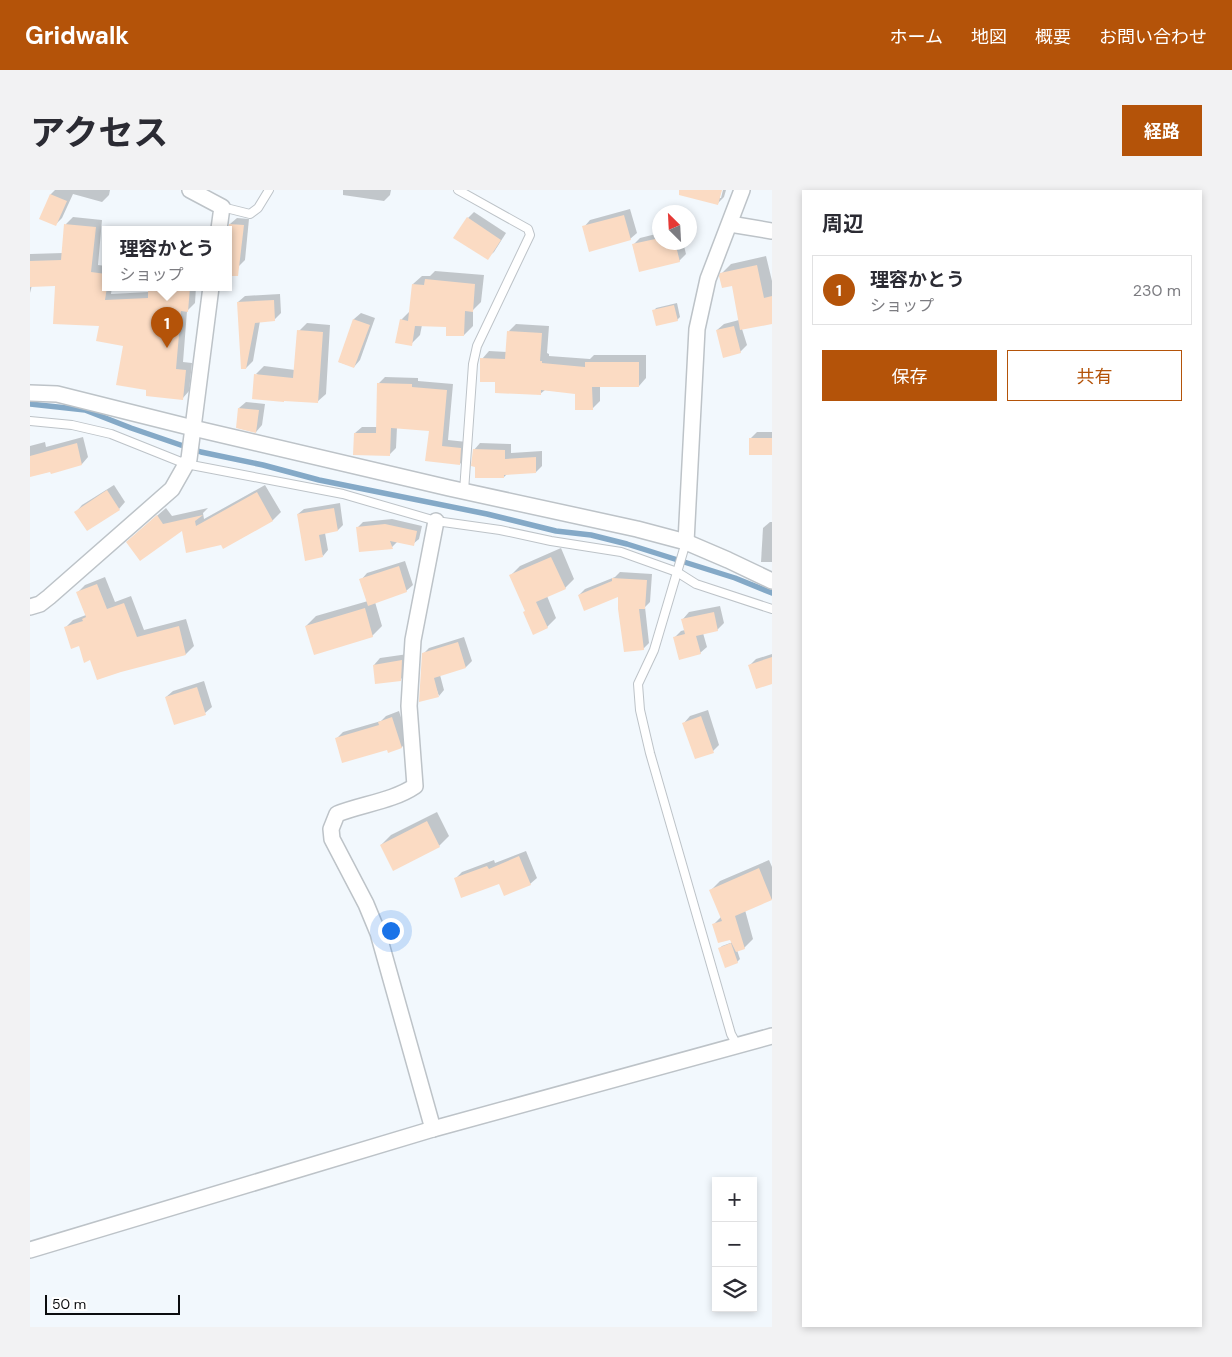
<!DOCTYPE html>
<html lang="ja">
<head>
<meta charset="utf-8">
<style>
  body { margin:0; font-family:"DM Sans","Noto Sans JP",sans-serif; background:#f2f2f3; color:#2b2b33 }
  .controls { position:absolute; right:15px; bottom:15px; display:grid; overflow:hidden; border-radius:0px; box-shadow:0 2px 8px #0003 }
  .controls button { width:45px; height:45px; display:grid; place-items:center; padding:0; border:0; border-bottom:1px solid #e1e1e2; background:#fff; color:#2b2b33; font:25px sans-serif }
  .compass { position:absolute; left:622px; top:15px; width:45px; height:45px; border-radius:50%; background:#fff; box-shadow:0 2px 8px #0003; rotate:336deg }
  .scale { position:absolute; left:15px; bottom:12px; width:135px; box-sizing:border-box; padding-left:5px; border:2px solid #0b0c0e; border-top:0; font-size:14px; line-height:18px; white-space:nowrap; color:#0b0c0e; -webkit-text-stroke:4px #fff; paint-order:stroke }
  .you { position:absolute; left:360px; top:740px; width:18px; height:18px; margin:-12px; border:4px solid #fff; border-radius:50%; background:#1a73e8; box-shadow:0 0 0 8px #1a73e833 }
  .badge { display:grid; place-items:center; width:32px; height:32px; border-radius:50%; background:#b45309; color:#fff; font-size:16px; font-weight:700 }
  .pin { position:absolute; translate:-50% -41px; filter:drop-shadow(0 1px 2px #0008) }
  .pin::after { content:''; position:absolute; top:26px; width:18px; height:15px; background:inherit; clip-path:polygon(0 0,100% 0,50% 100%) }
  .popup { position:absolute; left:72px; top:36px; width:130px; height:65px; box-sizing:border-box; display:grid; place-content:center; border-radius:0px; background:#fff; filter:drop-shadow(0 1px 4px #0005); font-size:16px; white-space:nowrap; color:#7c7c81 }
  .popup b { font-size:19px; color:#2b2b33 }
  .popup::after { content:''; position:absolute; left:50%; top:100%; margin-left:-10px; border:10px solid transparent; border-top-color:#fff }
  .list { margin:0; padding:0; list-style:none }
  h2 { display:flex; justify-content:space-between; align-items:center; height:65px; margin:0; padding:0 20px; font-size:21px }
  h2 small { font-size:16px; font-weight:400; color:#7c7c81 }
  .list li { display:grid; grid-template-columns:32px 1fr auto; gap:15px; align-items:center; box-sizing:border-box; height:70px; margin:0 10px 10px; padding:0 10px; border:1px solid #e1e1e2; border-radius:0px }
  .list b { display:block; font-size:19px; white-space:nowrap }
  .list p { margin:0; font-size:16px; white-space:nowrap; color:#7c7c81 }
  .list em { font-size:16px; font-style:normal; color:#7c7c81 }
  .actions { display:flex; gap:10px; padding:15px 20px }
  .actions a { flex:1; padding:11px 0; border:1px solid #b45309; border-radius:0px; text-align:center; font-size:18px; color:#b45309 }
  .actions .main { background:#b45309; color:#fff }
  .icon { flex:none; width:28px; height:28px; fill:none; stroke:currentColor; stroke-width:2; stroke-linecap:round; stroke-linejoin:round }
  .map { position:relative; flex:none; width:742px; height:1137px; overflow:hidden; border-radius:0px }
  header { display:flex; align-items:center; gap:30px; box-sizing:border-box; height:70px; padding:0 25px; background:#b45309; color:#fff }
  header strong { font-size:24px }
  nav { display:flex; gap:28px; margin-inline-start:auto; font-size:18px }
  .intro { display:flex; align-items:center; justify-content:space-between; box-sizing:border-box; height:120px; padding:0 30px }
  h1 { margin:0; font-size:35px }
  .button { padding:12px 22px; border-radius:0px; background:#b45309; color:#fff; font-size:18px; font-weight:700 }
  main { display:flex; gap:30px; padding:0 30px }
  aside { flex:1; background:#fff; border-radius:0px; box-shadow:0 2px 8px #0003 }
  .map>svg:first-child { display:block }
  .shadow { fill:#0003 }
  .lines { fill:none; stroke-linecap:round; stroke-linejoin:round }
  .stream { stroke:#84a9c7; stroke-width:5.5 }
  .building { fill:#fbdbc3 }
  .lane-casing { stroke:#bdc3c8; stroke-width:10 }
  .street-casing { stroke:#bdc3c8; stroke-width:18 }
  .lane { stroke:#fff; stroke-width:8 }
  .street { stroke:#fff; stroke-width:15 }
</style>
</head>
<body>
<header>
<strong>Gridwalk</strong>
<nav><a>ホーム</a><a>地図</a><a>概要</a><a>お問い合わせ</a></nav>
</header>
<div class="intro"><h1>アクセス</h1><a class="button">経路</a></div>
<main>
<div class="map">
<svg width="742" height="1137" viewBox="0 0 742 1137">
  <rect width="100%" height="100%" fill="#f2f8fd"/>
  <!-- shadow -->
  <g class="shadow">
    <polygon points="25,0 80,0 79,5 72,12 43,4 32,28 26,34 11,28 21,4"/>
    <polygon points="313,0 361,0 360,5 354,11 313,5"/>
    <polygon points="664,0 691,0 688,8 691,8 693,0 696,0 694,7 687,14"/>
    <polygon points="600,19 607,43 600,49 554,37 560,30"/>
    <polygon points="444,22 476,43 464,62 457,68 438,28"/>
    <polygon points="43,27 72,30 68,75 76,76 76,97 82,97 81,104 119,102 120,97 166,97 165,113 157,121 153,172 162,173 159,201 152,209 118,199 94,155 70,135 27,95 2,95 0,103 0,64 33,63 36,34"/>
    <polygon points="207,28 219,29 215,70 208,77 198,76 198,43 200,34"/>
    <polygon points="630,43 630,52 653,52 656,64 649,71 603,55 610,48"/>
    <polygon points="736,66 742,91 742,135 742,133 712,139 717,155 710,162 687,140 694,134 709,130 703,95 691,84 701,74"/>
    <polygon points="405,81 454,85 451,112 443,120 443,136 434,145 418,136 392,135 390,145 381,154 371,130 380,121 383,94 392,86 400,86"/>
    <polygon points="250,104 251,123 244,130 230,131 223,171 216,178 208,112 215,106"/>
    <polygon points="647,113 650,127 647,130 624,121 626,118"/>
    <polygon points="331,123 345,128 330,170 324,177 309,172 324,129"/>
    <polygon points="277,133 300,135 296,204 287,212 226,184 234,176 265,180 269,141"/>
    <polygon points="486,134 519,136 517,163 519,164 519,166 560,169 564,165 616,165 616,188 609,196 570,196 570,211 562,219 546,203 515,200 510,204 467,191 452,169 459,161 477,162 479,141"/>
    <polygon points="355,187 388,188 388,191 423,194 418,250 437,252 436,267 430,274 397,270 400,240 367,237 366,258 360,264 325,243 332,237 348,237 348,194"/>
    <polygon points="216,212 235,214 232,235 226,242 209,218"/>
    <polygon points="727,242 742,242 742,264 720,249"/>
    <polygon points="53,247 58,267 52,274 0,286 0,256 15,252 16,257"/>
    <polygon points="450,253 481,254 481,263 512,261 512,276 506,282 477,284 474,287 444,260"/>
    <polygon points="84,295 95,312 89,319 46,322 52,315"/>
    <polygon points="235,295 251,322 243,330 194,357 191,353 152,338 106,344 136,318 142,326 178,318 173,323 174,329"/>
    <polygon points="310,313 313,335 308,340 295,343 298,360 293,366 268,324 274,319"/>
    <polygon points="362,329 392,336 389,349 383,354 368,351 362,357 328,337 333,332"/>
    <polygon points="740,332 742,332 742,372 731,372 733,338"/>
    <polygon points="531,358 544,389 535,398 517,406 526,428 517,437 496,420 481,385 490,376"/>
    <polygon points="375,371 383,395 376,401 345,412 352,436 342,446 276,436 286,426 338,411 331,390 337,383"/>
    <polygon points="590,382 622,384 620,412 615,417 619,453 613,459 590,405 549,405 555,399 585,387"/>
    <polygon points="75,387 85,412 101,406 114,440 156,429 164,456 156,464 90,481 61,469 35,438 43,430 56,425 48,402 55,395"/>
    <polygon points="690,416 694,433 687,440 673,443 677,457 670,463 644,448 651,441 655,440 653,429 659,422"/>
    <polygon points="434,447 442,471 436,477 410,485 414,500 409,506 393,464 399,458"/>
    <polygon points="378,464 377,483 371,489 344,475 350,468"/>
    <polygon points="742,464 742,492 719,476 726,469"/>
    <polygon points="174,491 182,517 175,523 136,507 143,501"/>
    <polygon points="678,520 689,555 683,561 654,533 660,526"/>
    <polygon points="369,521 378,550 372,557 359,561 358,558 306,549 313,542 351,531 356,526"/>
    <polygon points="407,622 419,646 409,656 351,655 361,645"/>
    <polygon points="496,661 507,688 500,694 425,689 432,682 464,670 465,673"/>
    <polygon points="739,670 742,677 742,709 715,720 723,749 714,758 707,760 710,769 707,772 690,758 692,756 703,752 684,734 692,726 681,700 690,691"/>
  </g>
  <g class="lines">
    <!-- stream -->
    <polyline class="stream" points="0,214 55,220 101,238 171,262 233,275 289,290 457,324 526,341 561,345 597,354 705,388 742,403"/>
  </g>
  <!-- building -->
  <g class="building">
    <polygon points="649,0 692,0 688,15 649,5"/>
    <polygon points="20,4 37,11 26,36 9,29"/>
    <polygon points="594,25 601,50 559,62 552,36"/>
    <polygon points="437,27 471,50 458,70 423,48"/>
    <polygon points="34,34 66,37 61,82 76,84 76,97 77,97 75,110 118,108 118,97 160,97 158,122 151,121 146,179 156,180 153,210 116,206 116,200 86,195 93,156 66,151 69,136 23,134 25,96 0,97 0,71 31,70"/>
    <polygon points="199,34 214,35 208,86 198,86"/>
    <polygon points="630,48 630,52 645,52 650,72 609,82 602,54"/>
    <polygon points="727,75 734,108 742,106 742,134 710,140 702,96 692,98 689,86 690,83"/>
    <polygon points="395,89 445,94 443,122 435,121 434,146 416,146 416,137 385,136 382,156 365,153 370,129 378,131 382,94 394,95"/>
    <polygon points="244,110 245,131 225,133 216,179 211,179 207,112"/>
    <polygon points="644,115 648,131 626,136 622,120"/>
    <polygon points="323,129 340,135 324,178 308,172"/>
    <polygon points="704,136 711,163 693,168 686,140"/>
    <polygon points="267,140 293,142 288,213 254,211 254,212 222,209 224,184 263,188"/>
    <polygon points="477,141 512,143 510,171 512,171 512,173 555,177 555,172 609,172 609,197 562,197 563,220 545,220 545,204 511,200 511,205 465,203 465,192 450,192 450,168 475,169"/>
    <polygon points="347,193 382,194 382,197 417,200 412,256 431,258 430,275 395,271 399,241 361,238 360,266 323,265 324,243 346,243"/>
    <polygon points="208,218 229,220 226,243 206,238"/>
    <rect x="719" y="248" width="23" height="17"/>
    <polygon points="47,253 52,275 21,284 20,282 0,287 0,266"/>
    <polygon points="443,259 475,260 475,269 506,267 506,283 474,285 474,288 445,288 445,277 441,276"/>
    <polygon points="77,300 90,320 57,341 44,322"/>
    <polygon points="227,302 243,331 193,359 191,355 156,363 152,341 110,371 96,352 127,325 133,334 173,325 165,331 166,336"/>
    <polygon points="304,318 308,341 289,345 293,367 275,371 267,324"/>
    <polygon points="355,334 387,341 384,356 360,351 363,359 329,362 326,337"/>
    <polygon points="521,367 536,399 506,412 518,438 503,445 493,422 495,421 479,385"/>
    <polygon points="369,376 377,402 338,416 329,389"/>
    <polygon points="582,388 617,390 615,419 609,419 614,460 594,462 588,419 588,407 554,421 548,405 582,391"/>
    <polygon points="67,394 77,419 94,413 107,447 149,436 156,465 91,482 67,490 60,470 54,473 49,456 41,459 34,437 53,431 52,429 56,427 46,402"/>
    <polygon points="335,418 343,447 284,465 275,436"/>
    <polygon points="684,422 688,441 666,446 671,464 649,470 643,447 655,444 651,429"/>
    <polygon points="428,452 436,478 404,488 409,507 389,512 392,463"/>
    <polygon points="742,467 742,494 726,499 718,475"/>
    <polygon points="372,470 371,491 345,494 343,475"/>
    <polygon points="167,497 176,525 144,535 135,507"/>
    <polygon points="671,526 684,563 665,569 652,533"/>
    <polygon points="362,527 372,558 358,563 357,560 312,573 305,548 349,535 348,532"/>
    <polygon points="397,631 410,657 363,681 350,655"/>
    <polygon points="489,666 501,695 474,706 469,694 431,708 424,688 457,676 459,679"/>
    <polygon points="729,678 742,710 705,726 715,759 706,762 700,750 688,753 682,734 692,731 679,700"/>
    <polygon points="701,753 708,773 695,778 688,758"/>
  </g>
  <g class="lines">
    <defs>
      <g id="lane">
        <polyline points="428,0 498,39 500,45 447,156 443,174 434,301"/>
        <polyline points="192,17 220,24 228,18 239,0"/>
        <polyline points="0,231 42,235 81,244 156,274 313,304 406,331 470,340 521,351 591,362 647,382 666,394 742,419"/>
        <polyline points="656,352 624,460 608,494 610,520 620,563 701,844 707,855"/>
      </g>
      <g id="street">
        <polyline points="160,0 192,17 189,39"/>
        <polyline points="700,34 742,41"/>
        <polyline points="0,203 27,204 163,238 419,298 607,339 656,352 698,370 742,391"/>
        <polyline points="656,352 667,139 678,89 712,0"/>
        <polyline points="0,417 10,414 19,407 142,299 159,269 181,97"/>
        <path d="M403 939 348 743 336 714 302 649 301 639 307 624C332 614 363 611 385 596L379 516 383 450 406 331"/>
        <polyline points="0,1060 403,939 742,846"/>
      </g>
    </defs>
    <!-- lane casing -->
    <use href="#lane" class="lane-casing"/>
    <!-- street casing -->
    <use href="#street" class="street-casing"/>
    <!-- lane -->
    <use href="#lane" class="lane"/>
    <!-- street -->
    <use href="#street" class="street"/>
  </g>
</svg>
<div class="controls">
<button>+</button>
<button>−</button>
<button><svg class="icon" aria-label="layers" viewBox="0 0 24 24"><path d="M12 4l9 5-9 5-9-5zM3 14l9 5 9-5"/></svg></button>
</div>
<svg class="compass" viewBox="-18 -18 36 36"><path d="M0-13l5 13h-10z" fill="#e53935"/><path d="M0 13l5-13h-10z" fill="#7c7c81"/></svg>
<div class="scale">50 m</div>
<div class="you"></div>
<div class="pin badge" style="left:137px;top:158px">1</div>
<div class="popup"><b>理容かとう</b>ショップ</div>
</div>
<aside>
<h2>周辺<small></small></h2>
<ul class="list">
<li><span class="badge">1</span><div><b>理容かとう</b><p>ショップ</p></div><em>230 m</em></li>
</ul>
<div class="actions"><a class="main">保存</a><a>共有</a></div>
</aside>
</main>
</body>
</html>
